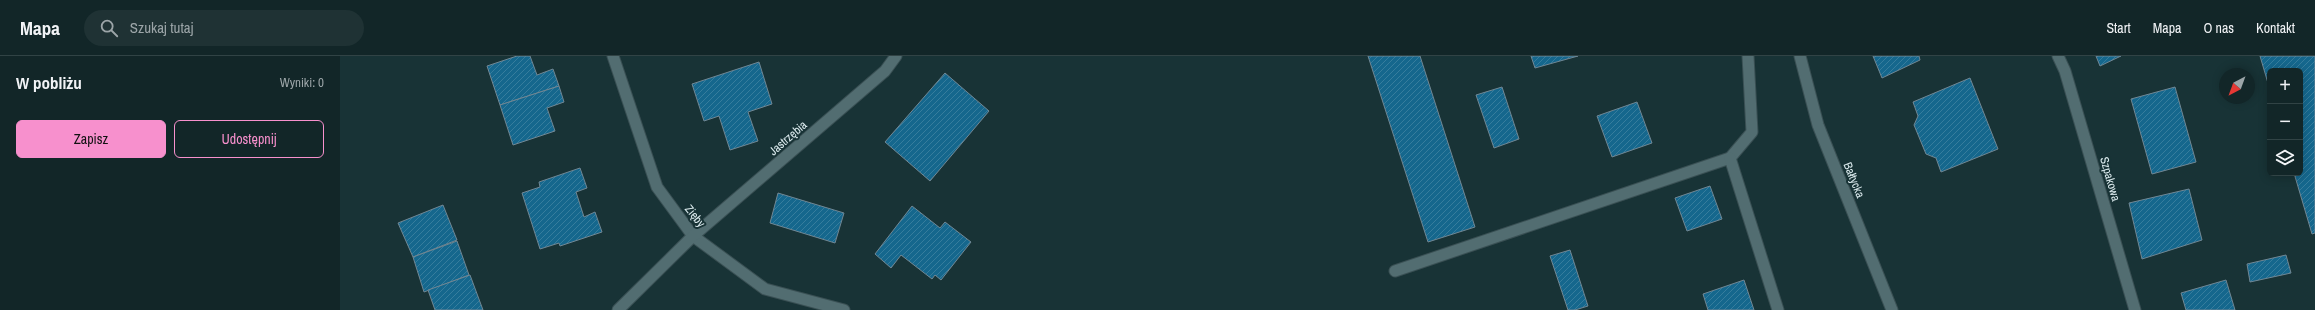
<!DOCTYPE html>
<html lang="pl">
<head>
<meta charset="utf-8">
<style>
  body { margin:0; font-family:"Archivo Narrow",sans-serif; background:#1f3234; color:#f1f3f6 }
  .controls { position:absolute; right:12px; top:12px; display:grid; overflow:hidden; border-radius:6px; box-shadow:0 2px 10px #0003 }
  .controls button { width:36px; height:36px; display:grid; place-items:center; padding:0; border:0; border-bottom:1px solid #314345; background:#122628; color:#f1f3f6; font:20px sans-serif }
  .compass { position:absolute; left:1879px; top:12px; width:36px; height:36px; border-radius:50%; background:#122628; box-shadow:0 2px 10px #0003; rotate:221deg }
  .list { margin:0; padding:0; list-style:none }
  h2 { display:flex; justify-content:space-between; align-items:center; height:52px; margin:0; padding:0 16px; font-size:17px }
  h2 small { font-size:13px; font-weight:400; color:#9ca5a8 }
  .actions { display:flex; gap:8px; padding:12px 16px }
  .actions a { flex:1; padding:9px 0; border:1px solid #f790cd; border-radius:6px; text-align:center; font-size:14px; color:#f790cd }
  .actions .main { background:#f790cd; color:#111 }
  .icon { flex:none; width:22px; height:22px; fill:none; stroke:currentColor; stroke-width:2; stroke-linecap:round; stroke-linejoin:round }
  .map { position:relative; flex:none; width:1975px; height:254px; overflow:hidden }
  header { display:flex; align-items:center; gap:24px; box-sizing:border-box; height:56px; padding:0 20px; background:#122628; border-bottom:1px solid #314345 }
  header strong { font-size:19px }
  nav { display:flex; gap:22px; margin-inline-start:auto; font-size:14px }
  .search { width:280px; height:36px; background:#1f3234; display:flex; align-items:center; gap:10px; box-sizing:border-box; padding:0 14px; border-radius:22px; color:#9ca5a8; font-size:15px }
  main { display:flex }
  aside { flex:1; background:#122628 }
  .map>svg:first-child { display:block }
  .building { fill:url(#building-hatch); stroke:#708794 }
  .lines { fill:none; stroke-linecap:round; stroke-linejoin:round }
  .service-casing { stroke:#3a5054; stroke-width:13 }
  .minor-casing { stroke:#3a5054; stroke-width:13 }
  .secondary-casing { stroke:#3a5054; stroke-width:13 }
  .service { stroke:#526d71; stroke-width:11 }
  .minor { stroke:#526d71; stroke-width:11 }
  .secondary { stroke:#526d71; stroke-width:11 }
  .labels { text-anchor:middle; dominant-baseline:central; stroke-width:4; stroke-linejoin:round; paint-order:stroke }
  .street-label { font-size:12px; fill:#dcebee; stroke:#183336 }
</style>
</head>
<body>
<header>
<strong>Mapa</strong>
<div class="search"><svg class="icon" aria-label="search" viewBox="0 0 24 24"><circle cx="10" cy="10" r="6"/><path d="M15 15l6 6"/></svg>Szukaj tutaj</div>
<nav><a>Start</a><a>Mapa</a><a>O nas</a><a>Kontakt</a></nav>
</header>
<main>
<aside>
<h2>W pobliżu<small>Wyniki: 0</small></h2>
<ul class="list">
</ul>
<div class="actions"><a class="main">Zapisz</a><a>Udostępnij</a></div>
</aside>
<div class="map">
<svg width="1975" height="254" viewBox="0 0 1975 254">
  <defs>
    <pattern id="building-hatch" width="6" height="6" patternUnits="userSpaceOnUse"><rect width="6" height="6" fill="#15678d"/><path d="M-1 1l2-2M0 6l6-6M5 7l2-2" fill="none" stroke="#367d9d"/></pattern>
  </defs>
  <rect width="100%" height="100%" fill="#183336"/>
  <!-- building -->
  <g class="building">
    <polygon points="177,0 190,0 197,19 213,13 219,30 160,49 147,10"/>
    <polygon points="1028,0 1080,0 1135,171 1088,186"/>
    <polygon points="1191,0 1238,0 1195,12"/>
    <polygon points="1533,0 1579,0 1580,4 1542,22"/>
    <polygon points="1756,0 1781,0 1760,10"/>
    <polygon points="1920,0 1975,0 1975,177 1972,178 1954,117 1960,117 1960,15 1930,15 1930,34"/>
    <polygon points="419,6 432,48 408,56 418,85 390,94 379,60 364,65 352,28"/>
    <polygon points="605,17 649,55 590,125 545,86"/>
    <polygon points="1630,22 1658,93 1601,116 1596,102 1586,98 1574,69 1578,60 1573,46"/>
    <polygon points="219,30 224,46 207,52 215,75 173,89 160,49"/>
    <polygon points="1162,31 1179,83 1154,92 1136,39"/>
    <polygon points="1835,31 1856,106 1812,118 1791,43"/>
    <polygon points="1297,46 1312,87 1272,101 1257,60"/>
    <polygon points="240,112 247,132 236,136 244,161 255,156 262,176 220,190 219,187 200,193 182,137 200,131 199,126"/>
    <polygon points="1370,130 1382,163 1347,175 1335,142"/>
    <polygon points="1849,133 1862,184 1802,203 1789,147"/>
    <polygon points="438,137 504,157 495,187 430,167"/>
    <polygon points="103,149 117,184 73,201 58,167"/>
    <polygon points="572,150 600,172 605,166 631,186 601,224 595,219 592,223 561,199 551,212 535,198"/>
    <polygon points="117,185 129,219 84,236 73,201"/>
    <polygon points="1230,194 1248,250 1235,254 1228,254 1210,200"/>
    <polygon points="1946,199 1951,217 1910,226 1907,208"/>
    <polygon points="130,219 143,254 95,254 88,234"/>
    <polygon points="1404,224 1414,254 1368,254 1363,238"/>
    <polygon points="1886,224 1895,254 1846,254 1841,237"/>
  </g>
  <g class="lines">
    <defs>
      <polyline id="service" points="1055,215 1390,102 1412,76 1408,0"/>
      <g id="minor">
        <polyline points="273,0 317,131 353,180 425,233 504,254"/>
        <polyline points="1718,0 1725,15 1795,254"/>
        <polyline points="1390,102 1438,254"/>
        <polyline points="278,254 353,180 545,15 556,0"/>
      </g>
      <polyline id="secondary" points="1460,0 1478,69 1552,254"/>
    </defs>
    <!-- service casing -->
    <use href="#service" class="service-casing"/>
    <!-- minor casing -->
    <use href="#minor" class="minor-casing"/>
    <!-- secondary casing -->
    <use href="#secondary" class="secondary-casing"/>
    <!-- service -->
    <use href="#service" class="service"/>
    <!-- minor -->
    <use href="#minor" class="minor"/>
    <!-- secondary -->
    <use href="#secondary" class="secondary"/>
  </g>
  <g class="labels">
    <!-- street labels -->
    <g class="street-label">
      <text transform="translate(448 82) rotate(-41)">Jastrzębia</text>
      <text transform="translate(1770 123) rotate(74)">Szpakowa</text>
      <text transform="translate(1514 124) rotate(68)">Bałtycka</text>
      <text transform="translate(355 160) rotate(51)">Zięby</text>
    </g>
  </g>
</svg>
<div class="controls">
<button>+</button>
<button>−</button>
<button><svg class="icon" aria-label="layers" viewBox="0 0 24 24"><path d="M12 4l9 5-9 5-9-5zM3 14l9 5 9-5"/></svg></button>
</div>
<svg class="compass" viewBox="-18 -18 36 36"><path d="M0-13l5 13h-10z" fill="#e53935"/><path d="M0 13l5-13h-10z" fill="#9ca5a8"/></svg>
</div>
</main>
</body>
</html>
